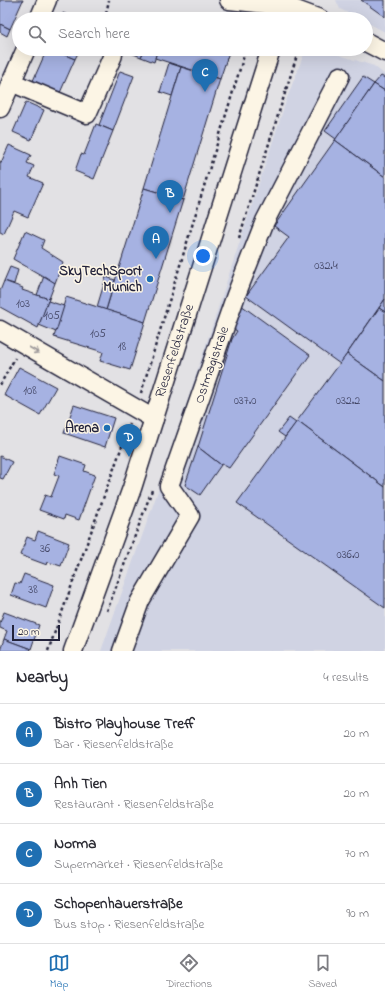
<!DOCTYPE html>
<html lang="en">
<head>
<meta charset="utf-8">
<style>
  body { margin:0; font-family:"Indie Flower",sans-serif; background:#f2f2f3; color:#2b2b33 }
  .scale { position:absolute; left:12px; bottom:10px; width:48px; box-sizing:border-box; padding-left:4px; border:2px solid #22223b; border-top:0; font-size:11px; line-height:14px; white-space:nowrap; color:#22223b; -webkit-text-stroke:3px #fcf5e5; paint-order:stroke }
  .you { position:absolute; left:203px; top:256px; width:14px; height:14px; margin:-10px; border:3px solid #fff; border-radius:50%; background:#1a73e8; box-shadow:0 0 0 6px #1a73e833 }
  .badge { display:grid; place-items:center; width:26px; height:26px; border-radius:50%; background:#1f6fb2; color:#fff; font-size:13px; font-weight:700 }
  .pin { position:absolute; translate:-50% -33px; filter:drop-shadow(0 1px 2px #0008) }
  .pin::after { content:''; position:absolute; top:21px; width:14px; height:12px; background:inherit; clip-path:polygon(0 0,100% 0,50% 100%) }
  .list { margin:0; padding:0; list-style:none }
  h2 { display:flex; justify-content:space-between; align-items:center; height:52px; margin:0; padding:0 16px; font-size:17px }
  h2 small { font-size:13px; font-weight:400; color:#7c7c81 }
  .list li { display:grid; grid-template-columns:26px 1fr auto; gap:12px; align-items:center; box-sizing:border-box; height:60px; padding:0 16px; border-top:1px solid #e1e1e2 }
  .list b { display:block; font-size:15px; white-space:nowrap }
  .list p { margin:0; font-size:13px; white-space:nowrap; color:#7c7c81 }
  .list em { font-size:13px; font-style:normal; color:#7c7c81 }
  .icon { flex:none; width:22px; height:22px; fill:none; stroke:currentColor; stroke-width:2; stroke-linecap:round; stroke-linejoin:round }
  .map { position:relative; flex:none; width:385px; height:651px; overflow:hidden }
  .search { position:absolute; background:#fff; box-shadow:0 4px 16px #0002; left:12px; right:12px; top:12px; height:44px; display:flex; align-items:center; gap:10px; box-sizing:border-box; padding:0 14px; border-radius:22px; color:#7c7c81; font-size:15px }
  .sheet { height:292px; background:#fff }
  nav { display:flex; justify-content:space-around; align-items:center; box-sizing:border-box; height:56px; border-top:1px solid #e1e1e2; background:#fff; font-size:11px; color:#7c7c81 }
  nav a { display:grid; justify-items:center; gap:2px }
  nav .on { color:#1f6fb2 }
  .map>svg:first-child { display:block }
  .built { fill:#d0d3e3 }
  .building { fill:#a6b2e2; stroke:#22223b }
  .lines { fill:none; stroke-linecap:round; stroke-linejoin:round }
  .minor-casing { stroke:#22223b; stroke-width:21 }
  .path { stroke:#22223b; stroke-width:2.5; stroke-dasharray:3 3; stroke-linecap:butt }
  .minor { stroke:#fcf5e5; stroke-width:18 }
  .oneway { stroke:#9a9698 }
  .poi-dot { fill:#1f6fb2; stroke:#fcf5e5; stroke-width:1.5 }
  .labels { text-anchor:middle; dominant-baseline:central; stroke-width:3; stroke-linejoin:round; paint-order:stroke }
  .number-label { font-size:12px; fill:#434665 }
  .poi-label { font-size:14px; font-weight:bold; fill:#22223b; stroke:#fcf5e5; text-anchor:end }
  .street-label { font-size:14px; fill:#22223b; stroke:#fcf5e5 }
</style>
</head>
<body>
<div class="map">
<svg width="385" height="651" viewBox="0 0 385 651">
  <rect width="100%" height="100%" fill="#e2e1e4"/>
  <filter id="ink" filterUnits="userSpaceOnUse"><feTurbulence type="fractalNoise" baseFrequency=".025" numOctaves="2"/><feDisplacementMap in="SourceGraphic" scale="8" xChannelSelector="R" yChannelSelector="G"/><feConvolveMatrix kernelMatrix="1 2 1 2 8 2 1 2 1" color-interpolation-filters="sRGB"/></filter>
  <g filter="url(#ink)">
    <!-- built -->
    <g class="built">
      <polygon points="336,0 385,0 385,32 366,22 366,19 360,19 340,9"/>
      <polygon points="315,49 320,49 374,66 385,75 385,651 101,651 157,494 287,98 305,51"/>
    </g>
    <!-- building -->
    <g class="building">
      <polygon points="0,0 23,0 10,29 0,24"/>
      <polygon points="361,0 385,0 385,17"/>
      <polygon points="63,13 77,19 60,19"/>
      <polygon points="0,24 10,29 7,36 0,32"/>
      <polygon points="47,49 51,49 75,59 59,95 32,83"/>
      <polygon points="51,49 80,49 75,59"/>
      <polygon points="121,49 145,49 141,57"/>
      <polygon points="145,49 158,49 154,62 141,57"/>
      <polygon points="158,49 230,49 220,79 155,58"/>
      <polygon points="169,63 181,67 172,96 160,92"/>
      <polygon points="181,67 220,79 183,200 144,188"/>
      <polygon points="120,71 134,76 113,131 99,125"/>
      <polygon points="381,76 385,78 385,91 374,84"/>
      <polygon points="363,77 374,84 336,139 325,131"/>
      <polygon points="374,84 385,91 385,177 335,140"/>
      <polygon points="26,102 44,110 31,140 13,132"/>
      <polygon points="96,124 113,131 94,179 75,171 81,154 84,155"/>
      <polygon points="335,140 385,177 385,299 340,364 246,296 289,237 274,226"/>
      <polygon points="9,145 31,155 27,163 34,166 29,177 43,183 28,217 14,211 4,234 0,232 0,165"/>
      <polygon points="144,188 183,200 145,322 106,310"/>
      <polygon points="25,231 44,240 41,248 63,262 55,283 13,259"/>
      <polygon points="10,267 18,270 14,284 4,281"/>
      <polygon points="44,276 55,283 49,299 37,295"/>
      <polygon points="106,277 115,280 106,310 97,307"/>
      <polygon points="4,281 23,288 22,290 49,299 38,328 0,307 0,291"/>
      <polygon points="66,297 145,322 130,370 100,361 103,352 54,337"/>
      <polygon points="385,299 385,312 379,308"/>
      <polygon points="48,301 64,306 56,332 39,325"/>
      <polygon points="241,305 310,355 229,468 222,464 221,465 198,447 232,339 237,331 232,328"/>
      <polygon points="379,308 385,312 385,381 347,354"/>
      <polygon points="347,354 385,381 385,487 297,421"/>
      <polygon points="19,367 56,387 40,415 4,395"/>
      <polygon points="74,405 114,418 105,447 64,433"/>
      <polygon points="289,418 296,423 285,437 278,432"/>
      <polygon points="297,421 385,487 385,608 237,503"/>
      <polygon points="198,447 221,465 200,495 185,485"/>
      <polygon points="0,456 12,462 3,479 0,478"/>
      <polygon points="60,456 86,465 84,471 95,475 79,520 65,515 64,519 39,510 45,495 51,497 59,476 54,474"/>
      <polygon points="38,531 69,543 61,566 48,562 47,565 20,555 27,537 35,540"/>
      <polygon points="24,574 54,585 46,608 11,595 15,583 20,584"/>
      <polygon points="4,612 39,625 31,649 4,639 7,631 0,628 0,623"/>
      <polygon points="4,639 31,649 30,651 0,651"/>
    </g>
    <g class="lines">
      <defs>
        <g id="minor">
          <polyline points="229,0 285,6 320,19"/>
          <polyline points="39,19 47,0"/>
          <polyline points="366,42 385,52"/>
          <polyline points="11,82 87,114 113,55"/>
          <polyline points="0,108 26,49"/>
          <polyline points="0,330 154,419"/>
          <polyline points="73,651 132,488 271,49"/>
          <polyline points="122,651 140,601 190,516 169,486 236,295 265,221 340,76"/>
        </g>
      </defs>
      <!-- minor casing -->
      <use href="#minor" class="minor-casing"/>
      <!-- path -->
      <g class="path">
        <polyline points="105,19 109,0"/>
        <polyline points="0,162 1,162"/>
        <polyline points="239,238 299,49"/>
        <polyline points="0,385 15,358"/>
        <polyline points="141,393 246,49"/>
        <polyline points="107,611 152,490"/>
        <polyline points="48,651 130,424"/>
      </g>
      <!-- minor -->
      <use href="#minor" class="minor"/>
    </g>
    <!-- one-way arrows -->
    <defs><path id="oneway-shaft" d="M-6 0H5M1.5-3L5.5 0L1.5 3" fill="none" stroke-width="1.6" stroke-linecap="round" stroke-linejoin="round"/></defs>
    <use class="oneway" href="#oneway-shaft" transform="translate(34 350) rotate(30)"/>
  </g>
  <!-- markers -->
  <g class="poi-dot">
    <circle cx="150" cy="279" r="4"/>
    <circle cx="107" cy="428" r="4"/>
  </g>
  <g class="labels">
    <!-- number labels -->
    <g class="number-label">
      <text x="326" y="266">032.4</text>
      <text x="23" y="304">103</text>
      <text x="52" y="316">105</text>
      <text x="98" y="334">105</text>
      <text x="122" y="347">18</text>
      <text x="30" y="391">108</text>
      <text x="245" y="401">037.0</text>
      <text x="348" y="401">032.2</text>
      <text x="45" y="549">36</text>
      <text x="348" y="555">036.0</text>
      <text x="33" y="590">38</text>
    </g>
    <!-- poi labels -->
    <g class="poi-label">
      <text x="142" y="271">SkyTechSport<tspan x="142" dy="16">Munich</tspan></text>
      <text x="99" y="428">Arena</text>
    </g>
    <!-- street labels -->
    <g class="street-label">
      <text transform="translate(175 351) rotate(-72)">Riesenfeldstraße</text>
      <text transform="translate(212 365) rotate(-71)">Ostmagistrale</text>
    </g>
  </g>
</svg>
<div class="scale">20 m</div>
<div class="you"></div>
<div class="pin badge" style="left:156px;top:259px">A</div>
<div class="pin badge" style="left:170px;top:213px">B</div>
<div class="pin badge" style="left:205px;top:92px">C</div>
<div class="pin badge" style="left:129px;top:457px">D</div>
<div class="search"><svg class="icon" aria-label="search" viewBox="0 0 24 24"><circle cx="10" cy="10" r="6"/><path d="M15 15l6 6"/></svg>Search here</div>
</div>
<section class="sheet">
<h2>Nearby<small>4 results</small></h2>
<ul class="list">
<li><span class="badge">A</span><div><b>Bistro Playhouse Treff</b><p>Bar · Riesenfeldstraße</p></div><em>20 m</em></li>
<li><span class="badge">B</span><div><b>Anh Tien</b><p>Restaurant · Riesenfeldstraße</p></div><em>20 m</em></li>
<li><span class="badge">C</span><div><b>Norma</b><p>Supermarket · Riesenfeldstraße</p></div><em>70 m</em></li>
<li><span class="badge">D</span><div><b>Schopenhauerstraße</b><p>Bus stop · Riesenfeldstraße</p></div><em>90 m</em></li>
</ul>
</section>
<nav>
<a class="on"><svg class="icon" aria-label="map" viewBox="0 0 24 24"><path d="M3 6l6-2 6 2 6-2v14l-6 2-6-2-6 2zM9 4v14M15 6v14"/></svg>Map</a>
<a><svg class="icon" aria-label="directions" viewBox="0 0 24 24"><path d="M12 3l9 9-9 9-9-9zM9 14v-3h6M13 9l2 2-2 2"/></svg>Directions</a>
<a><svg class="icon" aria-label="saved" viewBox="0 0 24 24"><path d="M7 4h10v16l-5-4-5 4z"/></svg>Saved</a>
</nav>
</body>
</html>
